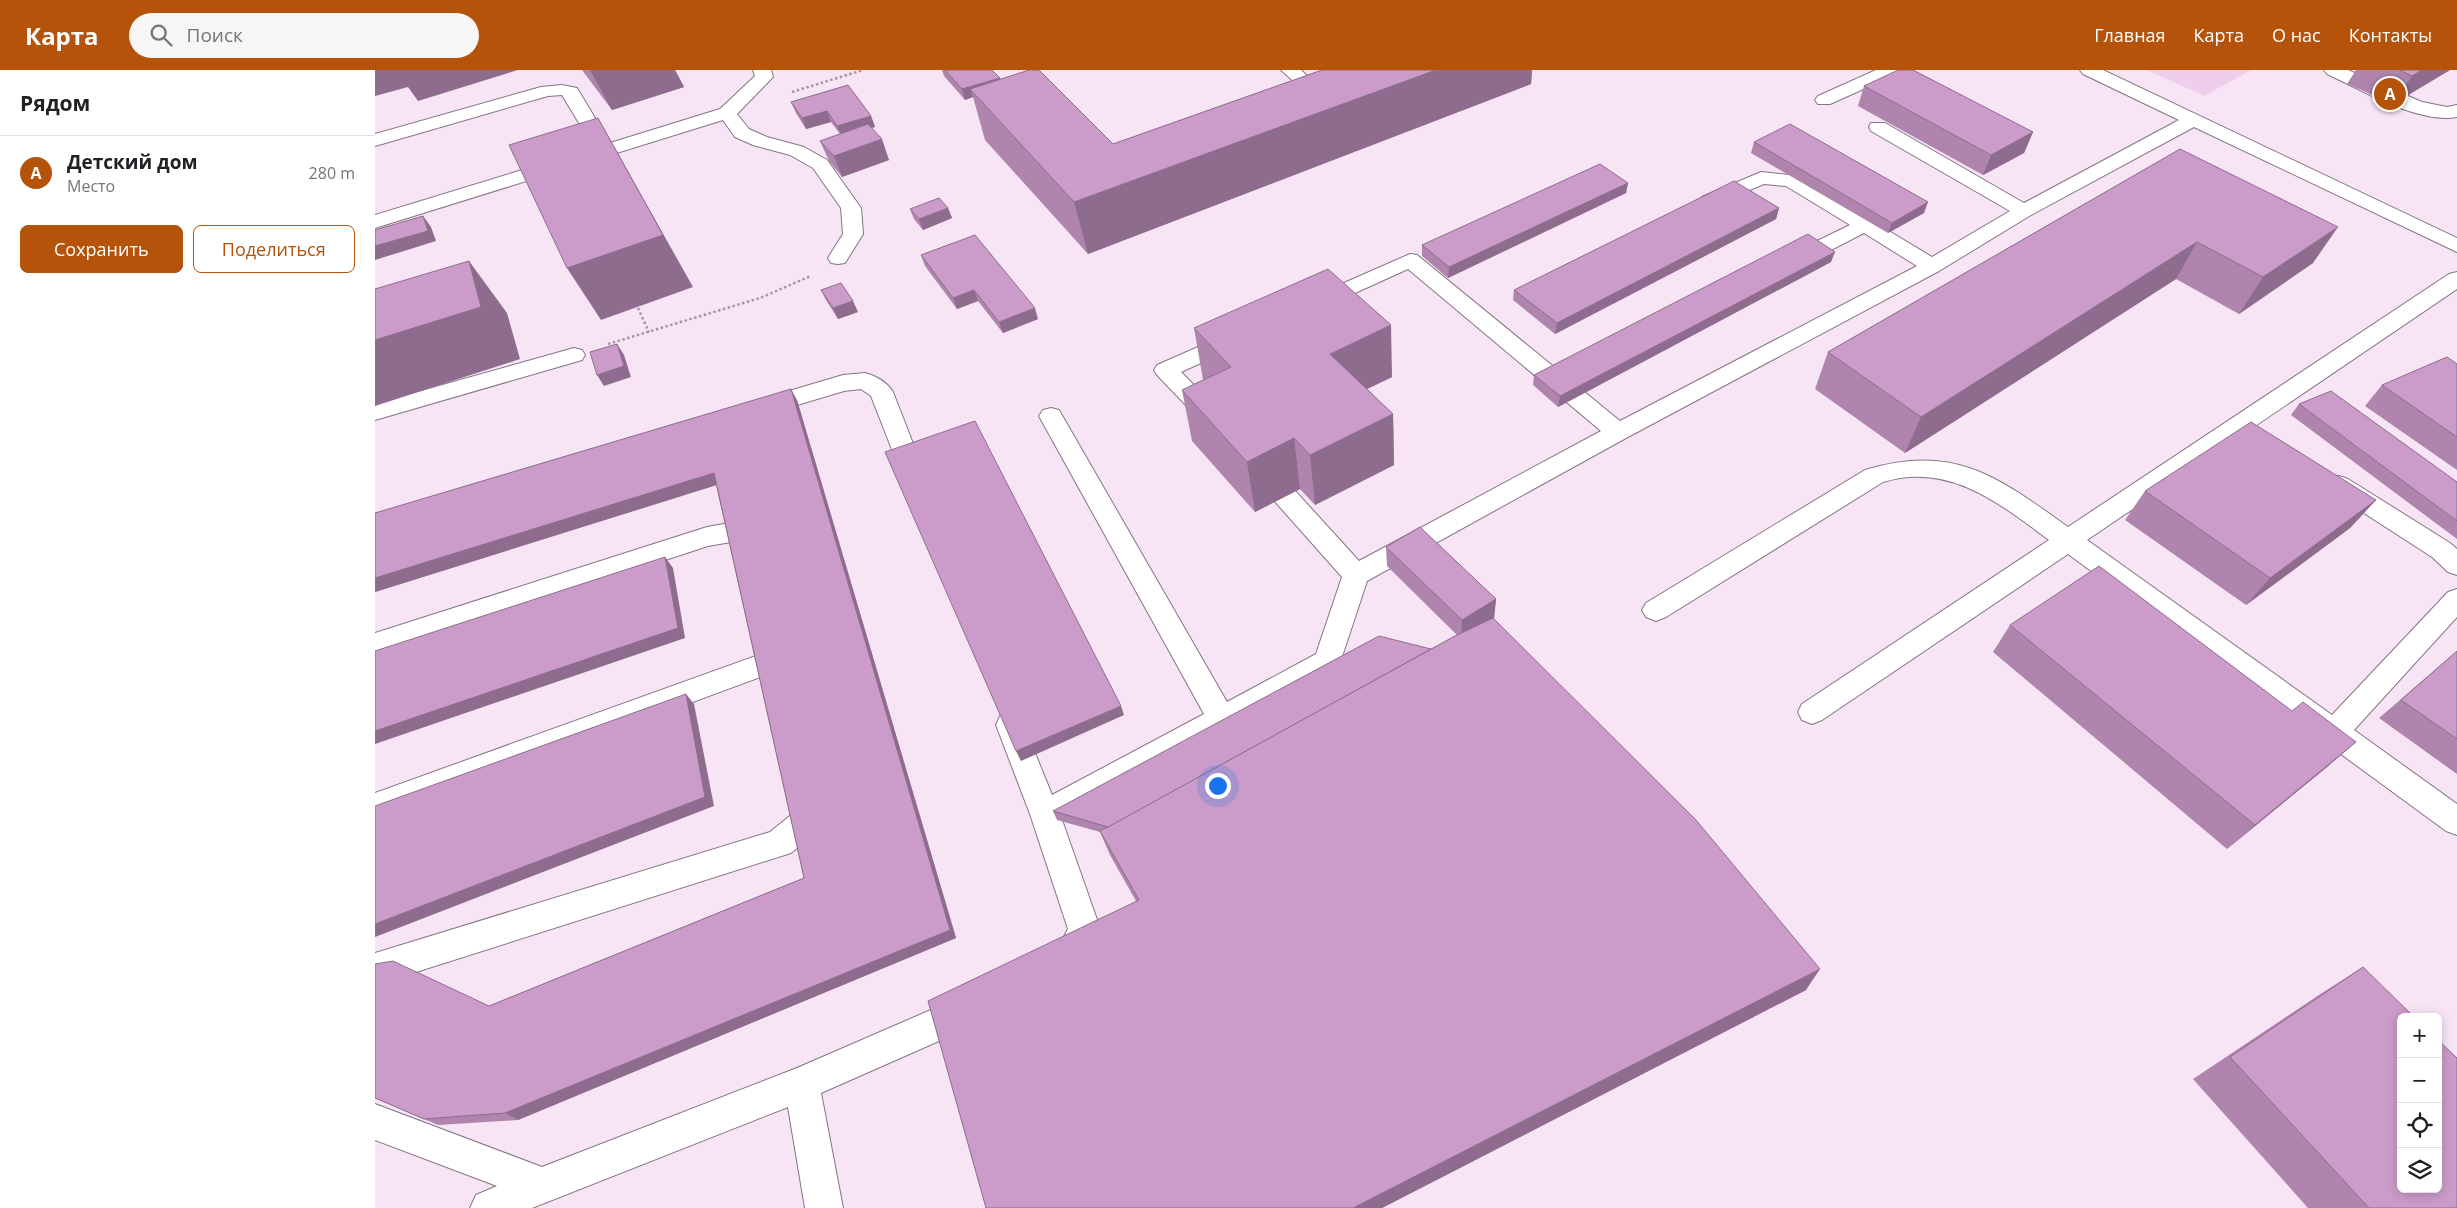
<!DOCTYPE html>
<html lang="ru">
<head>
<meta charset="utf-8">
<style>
  body { margin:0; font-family:"Open Sans",sans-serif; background:#f6f6f6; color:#202124 }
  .controls { position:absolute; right:15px; bottom:15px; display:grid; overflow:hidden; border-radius:8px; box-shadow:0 2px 12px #0003 }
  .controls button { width:45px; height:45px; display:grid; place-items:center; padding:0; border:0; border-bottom:1px solid #e0e0e0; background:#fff; color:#202124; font:25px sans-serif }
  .you { position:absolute; left:842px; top:715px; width:18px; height:18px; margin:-12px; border:4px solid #fff; border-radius:50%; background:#1a73e8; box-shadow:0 0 0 8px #1a73e833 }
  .badge { display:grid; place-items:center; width:32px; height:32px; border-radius:50%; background:#b45309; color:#fff; font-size:16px; font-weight:700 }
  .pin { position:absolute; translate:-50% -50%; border:2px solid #fff; box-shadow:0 1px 5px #0006 }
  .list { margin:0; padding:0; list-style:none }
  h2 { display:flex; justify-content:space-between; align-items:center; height:65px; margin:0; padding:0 20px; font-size:21px }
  h2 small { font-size:16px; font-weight:400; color:#757577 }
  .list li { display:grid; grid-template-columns:32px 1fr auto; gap:15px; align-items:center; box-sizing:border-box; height:75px; padding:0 20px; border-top:1px solid #e0e0e0 }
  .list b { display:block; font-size:19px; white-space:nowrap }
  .list p { margin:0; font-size:16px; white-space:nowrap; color:#757577 }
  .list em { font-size:16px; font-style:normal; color:#757577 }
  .actions { display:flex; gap:10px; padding:15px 20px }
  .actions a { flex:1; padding:11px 0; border:1px solid #b45309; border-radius:8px; text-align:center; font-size:18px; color:#b45309 }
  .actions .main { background:#b45309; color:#fff }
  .icon { flex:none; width:28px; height:28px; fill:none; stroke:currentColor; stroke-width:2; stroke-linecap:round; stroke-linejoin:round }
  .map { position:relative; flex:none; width:2082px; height:1138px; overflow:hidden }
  header { display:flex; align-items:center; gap:30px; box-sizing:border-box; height:70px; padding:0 25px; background:#b45309; color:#fff }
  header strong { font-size:24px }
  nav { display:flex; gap:28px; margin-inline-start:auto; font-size:18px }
  .search { width:350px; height:45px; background:#f6f6f6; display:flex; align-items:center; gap:12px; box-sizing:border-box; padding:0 18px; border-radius:28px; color:#757577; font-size:19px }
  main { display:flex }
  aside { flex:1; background:#fff }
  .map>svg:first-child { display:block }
  .green { fill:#eeceec }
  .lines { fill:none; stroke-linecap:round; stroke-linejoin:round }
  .minor-casing { stroke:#847483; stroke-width:2 }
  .path { stroke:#a496a3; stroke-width:2.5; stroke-dasharray:2.5 2.5; stroke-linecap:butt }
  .minor { fill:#fff; fill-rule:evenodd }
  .wall { fill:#af85ad }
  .shaded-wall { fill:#8e6c8d }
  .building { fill:#cb9bc9; stroke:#8e6c8d }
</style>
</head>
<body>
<header>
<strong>Карта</strong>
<div class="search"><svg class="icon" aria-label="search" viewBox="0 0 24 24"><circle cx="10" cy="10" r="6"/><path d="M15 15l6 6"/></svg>Поиск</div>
<nav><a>Главная</a><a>Карта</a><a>О нас</a><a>Контакты</a></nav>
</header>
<main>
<aside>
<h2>Рядом<small></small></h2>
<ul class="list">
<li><span class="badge">A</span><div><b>Детский дом</b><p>Место</p></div><em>280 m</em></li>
</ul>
<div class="actions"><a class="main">Сохранить</a><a>Поделиться</a></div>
</aside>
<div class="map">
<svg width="2082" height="1138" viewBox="0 0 2082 1138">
  <rect width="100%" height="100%" fill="#f7e5f6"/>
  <!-- green -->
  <polygon class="green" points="1772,0 1876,0 1829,26"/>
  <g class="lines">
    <defs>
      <g id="minor">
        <polygon points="378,0 396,0 398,7 362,44 374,59 392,67 429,77 452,90 486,138 488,164 470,193 463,194 456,193 453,188 468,164 466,138 438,98 415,85 378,75 360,67 348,50 0,158 0,145 219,78 187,25 173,26 0,76 0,64 166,17 187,15 202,18 235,73 345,39 380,6"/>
        <polygon points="906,0 926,0 942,15 939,19 927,19"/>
        <polygon points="1501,0 1525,0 1522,4 1455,34 1443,34 1440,30 1443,26"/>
        <path d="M1705 0H1728L2082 168V182L1819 57 1656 145 1564 201 1251 368 992 511 963 599 687 750 726 861 705 900 693 905 681 900 677 889 693 859 655 744 621 655 625 646 635 643 645 646 677 725 829 644 664 346 668 340 676 338 684 340 852 632 941 584 967 507 855 381 782 305 779 300 782 295 1035 184 1042 185 1245 351 1542 196 1489 163 1423 197 1416 198 1409 197 1405 192 1409 187 1475 155 1411 116 1389 114 1334 137 1327 135 1324 131 1327 127 1386 102 1423 106 1557 187 1635 141 1496 61 1494 57 1496 53H1510L1649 133 1804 50 1708 4ZM1033 199 1226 361 984 491 873 369 806 302Z"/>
        <path d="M1949 0H1973L2047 32 2072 37 2082 35V47C2043 54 1987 20 1952 4Z"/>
        <path d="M2082 202V219L1712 470 1957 645 2073 522 2082 519V547L1979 660 2082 734V765L2071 761 1693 484 1447 650 1437 654 1427 650 1423 642 1427 634 1674 470C1624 433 1574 392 1508 412L1291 547 1281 551 1271 547 1267 540 1271 533 1490 400C1580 373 1623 407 1693 457L2074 204Z"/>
        <polygon points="199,278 207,280 210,285 207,290 0,350 0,334"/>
        <path d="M490 303C501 306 512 312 518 322L553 412 550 418 541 421 532 418 496 326 486 319 469 321 385 346 377 344 373 338 377 332 468 305Z"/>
        <polygon points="1964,406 1973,409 2075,473 2082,479 2082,505 2073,502 2057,487 1955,421 1952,415 1955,409"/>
        <path d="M360 452C378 458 386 467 390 484L386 491 377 494 368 491 362 477 356 472 333 476 0 585V563L332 457Z"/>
        <polygon points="400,579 410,582 414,590 410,598 0,749 0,723"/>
        <polygon points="437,719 448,723 452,732 439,764 416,783 0,915 0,883 395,762 416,745 426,723"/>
        <polygon points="595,923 607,928 612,940 607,952 446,1023 468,1138 430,1138 413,1037 157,1138 95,1138 101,1125 122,1116 0,1070 0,1034 167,1097 422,998"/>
      </g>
    </defs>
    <!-- minor casing -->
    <use href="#minor" class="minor-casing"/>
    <!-- path -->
    <g class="path">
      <polyline points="417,22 488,0"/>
      <polyline points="263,238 274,262"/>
      <polyline points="233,274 385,228 436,206"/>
    </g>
    <!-- minor -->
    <use href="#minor" class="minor"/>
  </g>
  <!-- wall -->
  <g class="wall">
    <polygon points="207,0 300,0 309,17 237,40"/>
    <polygon points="567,0 617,0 625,8 625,9 738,74 947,0 1157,0 1156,14 713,184 610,70 598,27 590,30 569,6"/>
    <polygon points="1981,0 2075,0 2018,34 1972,14"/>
    <polygon points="1489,16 1658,62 1649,83 1608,105 1483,36"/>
    <polygon points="416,32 496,46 500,57 496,58 514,90 467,107 454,91 445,71 465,64 456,52 431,59 421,43"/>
    <polygon points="1379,72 1549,143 1513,163 1376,83"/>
    <polygon points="1805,79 1938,193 1864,244 1801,209 1530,383 1440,319 1453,282"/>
    <polygon points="1253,113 1251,123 1073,208 1047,186 1047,175"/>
    <polygon points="573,138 577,148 548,160 539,149 535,139"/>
    <polygon points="1404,138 1401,149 1180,264 1138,230 1139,220"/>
    <polygon points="546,185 663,249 628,263 603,231 582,239 550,196"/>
    <polygon points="1456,192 1183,337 1158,315 1159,305"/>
    <polygon points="446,220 483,242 463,249 451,230"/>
    <polygon points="819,258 1017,307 992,319 1018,344 1019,395 940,435 925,419 880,442 817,371 807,320 828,310"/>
    <polygon points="2082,294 2082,400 1990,336 2007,315"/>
    <polygon points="422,330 581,868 143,1050 63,1055 0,1028 114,936 429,808 341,415 0,522 0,443"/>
    <polygon points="1924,334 2082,412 2082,469 1916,345"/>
    <polygon points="1770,421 2001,430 1975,458 1871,535 1750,450"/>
    <polygon points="1011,477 1121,529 1119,549 1431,920 1007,1138 611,1138 761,831 735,785 725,762 682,750 678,741 1056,579 1082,565 1012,496"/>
    <polygon points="1635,555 1917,641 1981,672 1952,697 1852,779 1618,582"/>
    <polygon points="2082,581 2082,704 2004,648"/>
    <polygon points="1988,897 2082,1138 1933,1138 1818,1009 1947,923"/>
  </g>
  <!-- shaded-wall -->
  <g class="shaded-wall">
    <polygon points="0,0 143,0 43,31 33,17 0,26"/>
    <polygon points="215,0 300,0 309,17 237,40"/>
    <polygon points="1061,0 1157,0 1156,14 713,184 699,132"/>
    <polygon points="2047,0 2075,0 2018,34 2037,6"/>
    <polygon points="625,8 628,18 595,19 598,27 590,30 587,19"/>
    <polygon points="452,41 456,52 431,59 427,48"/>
    <polygon points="496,46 500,57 467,67 462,56"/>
    <polygon points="223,48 318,217 226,250 192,198"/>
    <polygon points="1658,62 1649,83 1608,105 1616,85"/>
    <polygon points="507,69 514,90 467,107 459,86"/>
    <polygon points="1253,113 1251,123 1073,208 1074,197"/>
    <polygon points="1553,132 1549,143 1513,163 1517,153"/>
    <polygon points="573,138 577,148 548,160 544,149"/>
    <polygon points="1404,138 1401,149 1180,264 1182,253"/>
    <polygon points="48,146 56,157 61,171 0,190 0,176"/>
    <polygon points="1963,157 1938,193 1864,244 1888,207"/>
    <polygon points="1822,172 1801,209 1530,383 1546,347"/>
    <polygon points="1460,182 1456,192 1183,337 1185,326"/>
    <polygon points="94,191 132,243 145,289 0,336 0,270"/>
    <polygon points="599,220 603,231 582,239 578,228"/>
    <polygon points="478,231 483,242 463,249 458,238"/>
    <polygon points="660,238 663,249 628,263 624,252"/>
    <polygon points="1016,255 1017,307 959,335 955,284"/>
    <polygon points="242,274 249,285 256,307 229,316 222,305"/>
    <polygon points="416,319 422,330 581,868 143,1050 130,1043 575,860"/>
    <polygon points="1018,344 1019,395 940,435 935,385"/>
    <polygon points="919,368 925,419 880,442 872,392"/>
    <polygon points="339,403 345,414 0,522 0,508"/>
    <polygon points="2001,430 1975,458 1871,535 1895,508"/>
    <polygon points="290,487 298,498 310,568 0,674 0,661"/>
    <polygon points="1121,529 1119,548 1086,570 1087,550"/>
    <polygon points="311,624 319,634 339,736 0,867 0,854"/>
    <polygon points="746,636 749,645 646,691 641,681"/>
    <polygon points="1981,672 1952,697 1852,779 1880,755"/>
    <polygon points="1445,899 1431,920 1007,1138 978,1138"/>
  </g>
  <!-- building -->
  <g class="building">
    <polygon points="570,0 617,0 625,8 587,19"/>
    <polygon points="654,0 664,0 738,74 947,0 1061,0 699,132 595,19"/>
    <polygon points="1523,0 1538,0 1658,62 1616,85 1489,16"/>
    <polygon points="2024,0 2047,0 2037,6"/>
    <polygon points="473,15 496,46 462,56 452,41 427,48 416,32"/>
    <polygon points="223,48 288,165 192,198 134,75"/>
    <polygon points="493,54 507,69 459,86 445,71"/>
    <polygon points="1415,54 1553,132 1517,153 1379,72"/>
    <polygon points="1805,79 1963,157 1888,207 1822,172 1546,347 1453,282"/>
    <polygon points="1225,94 1253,113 1074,197 1047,175"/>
    <polygon points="1359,111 1404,138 1182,253 1139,220"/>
    <polygon points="564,128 573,138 544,149 535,139"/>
    <polygon points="48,146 53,161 0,176 0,160"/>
    <polygon points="1433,164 1460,182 1185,326 1159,305"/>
    <polygon points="600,165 660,238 624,252 599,220 578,228 546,185"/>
    <polygon points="94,191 106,237 0,270 0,219"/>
    <polygon points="953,199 1016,255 955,284 1018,344 935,385 919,368 872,392 807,320 856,297 819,258"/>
    <polygon points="466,213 478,231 458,238 446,220"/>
    <polygon points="242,274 249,296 222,305 215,282"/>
    <polygon points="2072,287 2082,294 2082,367 2007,315"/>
    <polygon points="416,319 575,860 130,1043 49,1049 0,1028 0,894 18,891 114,936 429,808 339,403 0,508 0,443"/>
    <polygon points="1956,321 2082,412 2082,451 1924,334"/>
    <polygon points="600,351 746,636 641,681 510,382"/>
    <polygon points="1876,352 2001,430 1895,508 1770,421"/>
    <polygon points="1045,457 1121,529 1087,550 1011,477"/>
    <polygon points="290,487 303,558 0,661 0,581"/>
    <polygon points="1724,496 1917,641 1928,632 1981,672 1880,755 1635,555"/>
    <polygon points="1118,548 1321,750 1445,899 978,1138 611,1138 553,931 764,830 725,761 1078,567"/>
    <polygon points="1004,566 1056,579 733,757 678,741"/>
    <polygon points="2082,581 2082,669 2026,630"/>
    <polygon points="311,624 330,727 0,854 0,736"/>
    <polygon points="1988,897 2039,947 2026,947 2026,1119 2063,1119 2063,970 2082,988 2082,1138 1994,1138 1855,987"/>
  </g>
</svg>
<div class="controls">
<button>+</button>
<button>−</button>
<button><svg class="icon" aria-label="locate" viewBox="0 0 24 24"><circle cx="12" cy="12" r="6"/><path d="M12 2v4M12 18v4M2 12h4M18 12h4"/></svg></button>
<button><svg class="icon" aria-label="layers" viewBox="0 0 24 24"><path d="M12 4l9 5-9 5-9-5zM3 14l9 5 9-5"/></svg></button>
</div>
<div class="you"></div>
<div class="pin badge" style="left:2015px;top:24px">A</div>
</div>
</main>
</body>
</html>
